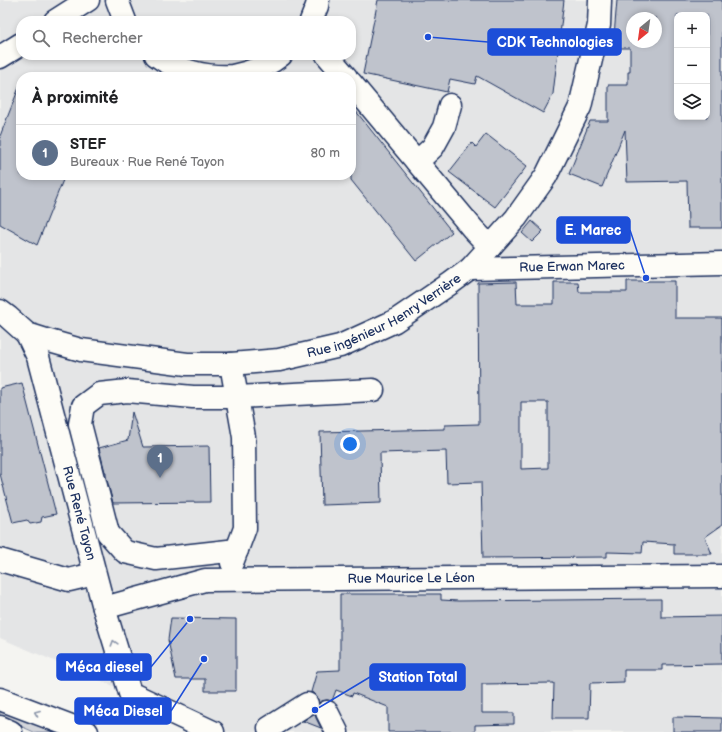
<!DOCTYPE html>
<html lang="fr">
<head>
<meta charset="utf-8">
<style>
  body { margin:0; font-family:"Balsamiq Sans",sans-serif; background:#f2f2f2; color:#202124 }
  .controls { position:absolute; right:12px; top:12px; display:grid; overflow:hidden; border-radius:8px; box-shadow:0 2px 6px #0003 }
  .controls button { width:36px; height:36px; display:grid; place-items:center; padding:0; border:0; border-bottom:1px solid #e0e0e0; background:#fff; color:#202124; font:20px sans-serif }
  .compass { position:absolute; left:626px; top:12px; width:36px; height:36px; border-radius:50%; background:#fff; box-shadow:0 2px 6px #0003; rotate:209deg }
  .you { position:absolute; left:350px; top:444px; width:14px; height:14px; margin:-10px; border:3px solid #fff; border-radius:50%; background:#1a73e8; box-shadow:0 0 0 6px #1a73e833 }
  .badge { display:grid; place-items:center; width:26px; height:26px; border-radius:50%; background:#db2777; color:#fff; font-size:13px; font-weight:700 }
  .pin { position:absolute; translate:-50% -33px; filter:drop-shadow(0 1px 2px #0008) }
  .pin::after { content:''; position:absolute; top:21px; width:14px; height:12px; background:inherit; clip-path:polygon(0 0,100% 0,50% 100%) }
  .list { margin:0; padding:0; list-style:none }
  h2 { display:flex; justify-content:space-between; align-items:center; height:52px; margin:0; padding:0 16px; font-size:17px }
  h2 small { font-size:13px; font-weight:400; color:#757577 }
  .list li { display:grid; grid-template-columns:26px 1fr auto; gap:12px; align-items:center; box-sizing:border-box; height:56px; padding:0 16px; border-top:1px solid #e0e0e0 }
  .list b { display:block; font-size:15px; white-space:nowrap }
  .list p { margin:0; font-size:13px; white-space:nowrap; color:#757577 }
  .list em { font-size:13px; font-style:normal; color:#757577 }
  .icon { flex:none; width:22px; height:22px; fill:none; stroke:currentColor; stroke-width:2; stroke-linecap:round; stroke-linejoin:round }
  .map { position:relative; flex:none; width:722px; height:732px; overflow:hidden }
  .search { position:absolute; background:#fff; box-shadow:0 2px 6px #0003; left:16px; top:16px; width:340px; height:44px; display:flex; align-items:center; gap:10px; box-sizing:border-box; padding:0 14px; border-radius:16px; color:#757577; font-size:15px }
  .panel { position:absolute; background:#fff; box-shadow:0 2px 6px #0003; left:16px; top:72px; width:340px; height:108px; border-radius:16px }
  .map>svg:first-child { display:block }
  .built { fill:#e4e5e6; fill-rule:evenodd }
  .green { fill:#d4d6db; stroke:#78829c }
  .building { fill:#bfc3cc; stroke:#1b2f5e; fill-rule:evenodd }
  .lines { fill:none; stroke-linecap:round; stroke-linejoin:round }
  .minor-casing { stroke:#1b2f5e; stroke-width:25 }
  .major-casing { stroke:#1b2f5e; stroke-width:25 }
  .minor { stroke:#fdfcf7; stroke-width:22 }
  .major { stroke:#fdfcf7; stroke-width:22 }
  .oneway { stroke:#8c96aa }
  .labels { text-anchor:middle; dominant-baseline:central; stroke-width:3.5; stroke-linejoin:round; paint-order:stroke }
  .street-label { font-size:13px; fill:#1b2f5e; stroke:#fdfcf7 }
  .leader { fill:none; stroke:#1d4ed8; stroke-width:1.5 }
  .callout-dot { fill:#1d4ed8; stroke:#fdfcf7; stroke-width:1.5 }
  .callout { fill:#1d4ed8; stroke:#1d4ed8; stroke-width:1.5 }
  .callout-label { font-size:14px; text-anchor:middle; font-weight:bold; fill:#fff }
</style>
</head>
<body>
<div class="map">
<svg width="722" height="732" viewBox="0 0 722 732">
  <rect width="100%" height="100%" fill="#f4f4f1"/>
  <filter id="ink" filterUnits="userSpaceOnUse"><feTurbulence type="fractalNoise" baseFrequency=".025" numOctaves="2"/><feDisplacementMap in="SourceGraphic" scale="8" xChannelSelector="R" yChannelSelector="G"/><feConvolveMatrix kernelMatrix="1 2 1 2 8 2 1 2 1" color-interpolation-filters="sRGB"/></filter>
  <g filter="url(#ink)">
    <!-- built -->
    <path class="built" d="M0 0H722V732H213L130 693 0 638ZM677 15H707V117H677ZM632 18H656V42H632ZM21 21H351V55H21ZM21 77H351V175H21Z"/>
    <!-- green -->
    <polygon class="green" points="0,708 63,732 34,732 0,717"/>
    <!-- building -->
    <g class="building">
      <polygon points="378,0 564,0 553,94 543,113 477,76 475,84 450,79 447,92 363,74"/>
      <path d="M617 0H722V228H688L687 181 627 182 625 130 602 187 569 174 590 121H608V85H628V72H630V48H613ZM677 15H707V117H677ZM632 18H656V42H632Z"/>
      <polygon points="20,85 21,85 21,175 65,175 37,245 0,224 0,136"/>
      <polygon points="351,105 452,232 416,261 351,180"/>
      <polygon points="486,134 527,166 495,207 449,172 472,143 476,147"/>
      <polygon points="532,221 543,231 532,242 522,233"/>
      <path d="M627 281H675V318H722V525L705 537 712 554H674V544L643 542 642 553 607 552V557L483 558 481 482 447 483 446 451 380 453 381 503 322 505 320 432 445 429V425L479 424 478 283 516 282 517 304H554V282H578L579 292H627ZM521 402H548V468L521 469Z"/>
      <polygon points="22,383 56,514 42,517 41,522 30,524 27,520 13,523 0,474 0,388"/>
      <polygon points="132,412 143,447 209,446 210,502 113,503 106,476 106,472 105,472 99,448 128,440"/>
      <polygon points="340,594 441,594 441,600 458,601 661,599 661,617 722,616 722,664 662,665 662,670 624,670 624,682 590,683 589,718 553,718 554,683 482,684 482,713 514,713 514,724 475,725 475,732 388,732 388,707 353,693 352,696 336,690 332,701 327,700 322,701 319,703 317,697 313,693 311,692 317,671 340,670"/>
      <polygon points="171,618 236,619 236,691 205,691 205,679 176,679 168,640"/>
      <polygon points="315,713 316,718 321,728 303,721"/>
      <polygon points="673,717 722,718 722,732 673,732"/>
    </g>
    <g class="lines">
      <defs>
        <g id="minor">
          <polyline points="117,0 125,21"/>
          <polyline points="55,21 88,0"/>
          <polyline points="311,21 317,6 318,0"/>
          <path d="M156 55C177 71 208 78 233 76 237 75 241 74 245 73 259 69 270 64 281 55"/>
          <polyline points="327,55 346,77"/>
          <polyline points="0,57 21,44"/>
          <polyline points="351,83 417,162"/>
          <polyline points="450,105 444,127 433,147 417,162 473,229 490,247"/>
          <path id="s1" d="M470 269 722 263"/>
          <path id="s2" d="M0 311 8 317 27 334 46 340 81 350 187 364H231L279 360 340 346 395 321 451 283 470 269 516 218 546 176 580 107 599 25 600 0"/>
          <path id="s3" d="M27 334 38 357 104 608 130 693 213 732"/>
          <polyline points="231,364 244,437 245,528 232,563"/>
          <polyline points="237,550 156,559 125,552 108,533 80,424 83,406 99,394 127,391 193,397 237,397 373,390"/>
          <polyline points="0,560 69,580 94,574"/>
          <path id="s4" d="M104 608 205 580 722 576"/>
          <polyline points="327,712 337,732"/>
          <polyline points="269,728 307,704"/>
        </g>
        <g id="major">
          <polyline points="0,699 87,732"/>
          <polyline points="0,727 11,732"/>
        </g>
      </defs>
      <!-- minor casing -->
      <use href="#minor" class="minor-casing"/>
      <!-- major casing -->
      <use href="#major" class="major-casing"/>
      <!-- minor -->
      <use href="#minor" class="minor"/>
      <!-- major -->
      <use href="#major" class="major"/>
    </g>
    <!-- one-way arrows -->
    <defs><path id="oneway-chevron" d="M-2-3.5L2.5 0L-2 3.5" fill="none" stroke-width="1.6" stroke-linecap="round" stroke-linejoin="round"/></defs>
    <g class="oneway">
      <use href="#oneway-chevron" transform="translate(114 643) rotate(-107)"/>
      <use href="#oneway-chevron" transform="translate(37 713) rotate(-159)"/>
    </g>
  </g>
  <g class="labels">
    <!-- street labels -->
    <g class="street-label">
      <text stroke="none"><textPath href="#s1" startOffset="102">Rue Erwan Marec</textPath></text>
      <text stroke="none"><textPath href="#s2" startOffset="406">Rue ingénieur Henry Verrière</textPath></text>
      <text stroke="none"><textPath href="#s3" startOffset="187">Rue René Tayon</textPath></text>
      <text stroke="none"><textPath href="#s4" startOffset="311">Rue Maurice Le Léon</textPath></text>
    </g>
  </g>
  <!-- callouts -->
  <path class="leader" d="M428 37L488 42M646 278L630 230M190 619L151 667M315 710L370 677M204 659L171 711"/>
  <g class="callout-dot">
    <circle cx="428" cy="37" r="4"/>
    <circle cx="646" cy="278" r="4"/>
    <circle cx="190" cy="619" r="4"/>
    <circle cx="315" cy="710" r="4"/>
    <circle cx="204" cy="659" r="4"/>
  </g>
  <g class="callout">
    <rect x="488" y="29" width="133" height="26" rx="4"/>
    <rect x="557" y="217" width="73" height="26" rx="4"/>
    <rect x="57" y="654" width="94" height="26" rx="4"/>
    <rect x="370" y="664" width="95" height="26" rx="4"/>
    <rect x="75" y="698" width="96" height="26" rx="4"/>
  </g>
  <g class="callout-label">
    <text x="555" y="47">CDK Technologies</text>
    <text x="593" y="235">E. Marec</text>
    <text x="104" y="672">Méca diesel</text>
    <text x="418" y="682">Station Total</text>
    <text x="123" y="716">Méca Diesel</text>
  </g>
</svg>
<div class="controls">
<button>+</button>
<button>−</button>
<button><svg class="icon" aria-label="layers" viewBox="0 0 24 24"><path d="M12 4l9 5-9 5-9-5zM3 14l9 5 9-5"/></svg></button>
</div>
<svg class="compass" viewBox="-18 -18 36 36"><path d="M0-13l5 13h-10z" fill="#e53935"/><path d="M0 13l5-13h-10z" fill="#757577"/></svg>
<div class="you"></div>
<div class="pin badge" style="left:160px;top:478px;background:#5c6f8a">1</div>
<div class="search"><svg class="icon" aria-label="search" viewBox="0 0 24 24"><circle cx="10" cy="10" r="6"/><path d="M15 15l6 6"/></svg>Rechercher</div>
<section class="panel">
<h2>À proximité<small></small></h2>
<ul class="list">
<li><span class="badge" style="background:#5c6f8a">1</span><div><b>STEF</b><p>Bureaux · Rue René Tayon</p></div><em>80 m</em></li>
</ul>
</section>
</div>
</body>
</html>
